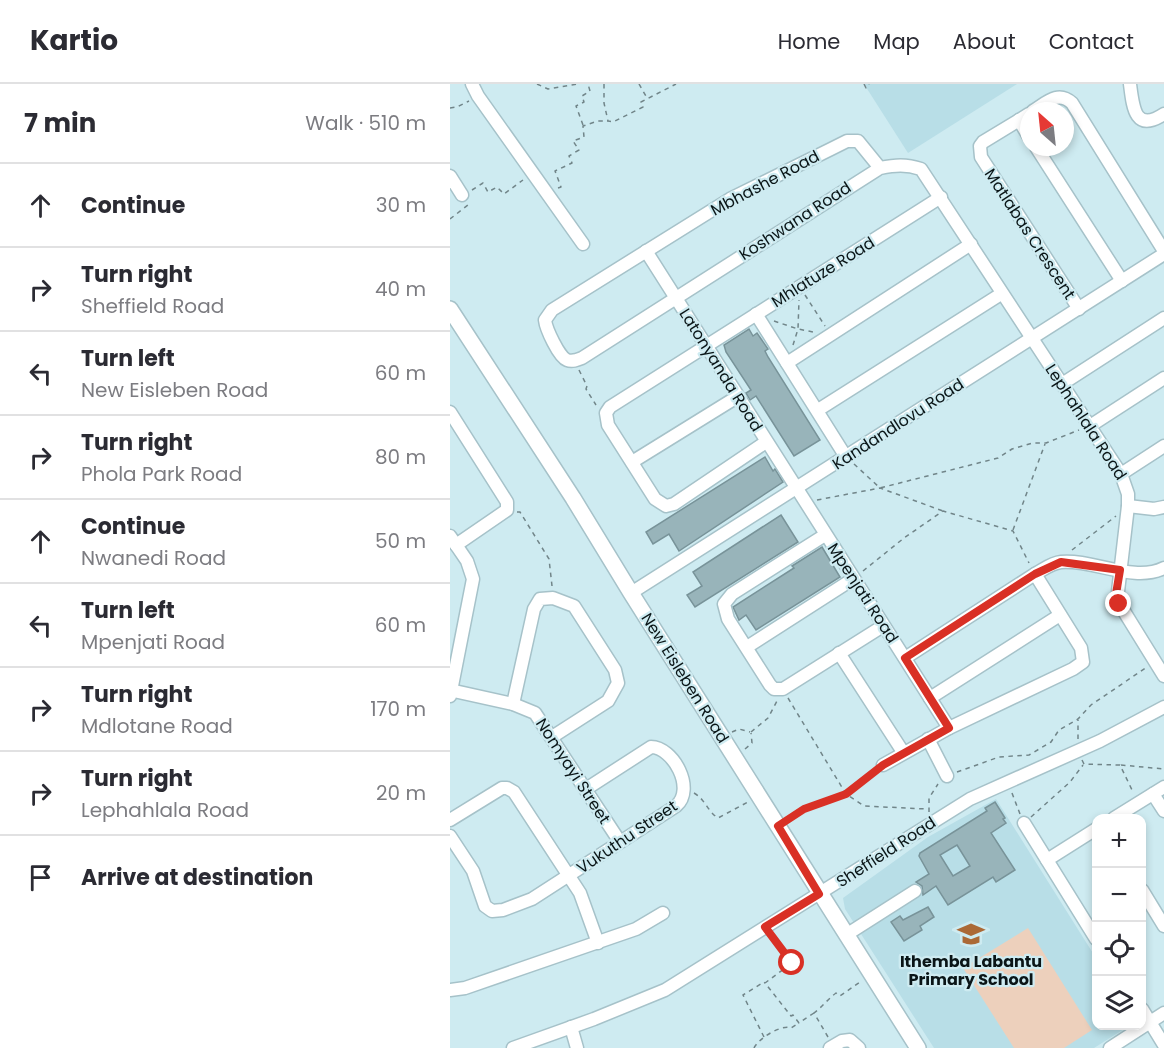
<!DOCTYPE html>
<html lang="en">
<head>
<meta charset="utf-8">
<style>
  body { margin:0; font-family:Poppins,sans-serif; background:#f7f7f7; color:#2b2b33 }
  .controls { position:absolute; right:18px; bottom:18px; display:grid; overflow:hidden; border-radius:12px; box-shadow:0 3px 9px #0003 }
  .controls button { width:54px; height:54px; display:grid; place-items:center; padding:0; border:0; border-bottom:2px solid #e1e1e2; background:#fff; color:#2b2b33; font:30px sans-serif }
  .compass { position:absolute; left:570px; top:18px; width:54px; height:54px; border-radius:50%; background:#fff; box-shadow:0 3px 9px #0003; rotate:333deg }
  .stop { position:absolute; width:18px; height:18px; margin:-14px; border:4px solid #d93025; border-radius:50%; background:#fff }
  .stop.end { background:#d93025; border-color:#fff; box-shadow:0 2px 6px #0008 }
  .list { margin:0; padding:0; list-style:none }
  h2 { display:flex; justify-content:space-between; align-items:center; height:78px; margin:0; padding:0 24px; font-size:26px }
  h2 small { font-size:20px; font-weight:400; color:#7c7c81 }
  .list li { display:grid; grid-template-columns:39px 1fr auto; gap:18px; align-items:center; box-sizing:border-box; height:84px; padding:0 24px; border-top:2px solid #e1e1e2 }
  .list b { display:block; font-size:22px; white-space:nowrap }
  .list p { margin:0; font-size:20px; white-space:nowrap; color:#7c7c81 }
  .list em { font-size:20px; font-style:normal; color:#7c7c81 }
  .icon { flex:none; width:33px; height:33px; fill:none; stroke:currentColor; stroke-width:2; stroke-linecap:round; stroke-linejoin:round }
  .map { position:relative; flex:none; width:714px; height:964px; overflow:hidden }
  header { display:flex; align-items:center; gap:36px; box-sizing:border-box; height:84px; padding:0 30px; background:#fff; border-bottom:2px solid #e1e1e2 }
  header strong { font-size:28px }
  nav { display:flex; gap:33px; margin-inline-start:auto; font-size:21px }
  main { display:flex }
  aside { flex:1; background:#fff }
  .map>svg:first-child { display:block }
  .built { fill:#b8dee7 }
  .green { fill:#edd0bc }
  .building { fill:#98b4ba; stroke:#789399; stroke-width:1.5; fill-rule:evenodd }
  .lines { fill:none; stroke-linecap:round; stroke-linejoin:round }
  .minor-casing { stroke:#a6c2c9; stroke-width:15 }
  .major-casing { stroke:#a6c2c9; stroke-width:18 }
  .path { stroke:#718589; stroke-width:1.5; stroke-dasharray:4.5 4.5; stroke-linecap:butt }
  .minor { stroke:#fff; stroke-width:12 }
  .major { stroke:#fff; stroke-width:15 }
  .route { stroke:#d93025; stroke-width:8 }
  .labels { text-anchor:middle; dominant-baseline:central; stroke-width:4.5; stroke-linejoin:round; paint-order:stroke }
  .street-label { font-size:16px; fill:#0a1517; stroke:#ceebf1 }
  .poi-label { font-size:16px; font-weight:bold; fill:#0a1517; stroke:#ceebf1 }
</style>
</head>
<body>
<header>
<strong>Kartio</strong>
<nav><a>Home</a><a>Map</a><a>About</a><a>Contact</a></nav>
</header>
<main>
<aside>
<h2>7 min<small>Walk · 510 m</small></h2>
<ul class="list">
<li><svg class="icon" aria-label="ahead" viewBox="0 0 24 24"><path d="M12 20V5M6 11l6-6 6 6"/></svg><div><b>Continue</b></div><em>30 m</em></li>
<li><svg class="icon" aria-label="right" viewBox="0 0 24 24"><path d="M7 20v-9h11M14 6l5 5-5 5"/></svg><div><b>Turn right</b><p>Sheffield Road</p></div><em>40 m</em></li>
<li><svg class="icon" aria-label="left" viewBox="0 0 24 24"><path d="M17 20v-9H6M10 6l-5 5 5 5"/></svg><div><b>Turn left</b><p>New Eisleben Road</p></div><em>60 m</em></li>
<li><svg class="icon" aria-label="right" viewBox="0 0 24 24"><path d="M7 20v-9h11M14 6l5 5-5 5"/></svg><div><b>Turn right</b><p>Phola Park Road</p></div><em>80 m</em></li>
<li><svg class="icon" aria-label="ahead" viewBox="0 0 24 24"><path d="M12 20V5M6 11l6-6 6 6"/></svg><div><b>Continue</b><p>Nwanedi Road</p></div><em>50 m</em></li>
<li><svg class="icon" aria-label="left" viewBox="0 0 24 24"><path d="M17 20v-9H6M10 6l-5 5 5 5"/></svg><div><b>Turn left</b><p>Mpenjati Road</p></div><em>60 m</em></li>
<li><svg class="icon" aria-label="right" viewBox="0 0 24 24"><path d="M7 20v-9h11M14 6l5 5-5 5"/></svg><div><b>Turn right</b><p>Mdlotane Road</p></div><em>170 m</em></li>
<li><svg class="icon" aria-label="right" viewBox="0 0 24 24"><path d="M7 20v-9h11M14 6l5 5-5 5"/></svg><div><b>Turn right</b><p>Lephahlala Road</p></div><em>20 m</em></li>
<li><svg class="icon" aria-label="arrive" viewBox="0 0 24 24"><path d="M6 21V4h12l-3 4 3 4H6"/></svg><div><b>Arrive at destination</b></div></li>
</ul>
</aside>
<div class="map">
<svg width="714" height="964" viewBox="0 0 714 964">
  <rect width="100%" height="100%" fill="#ceebf1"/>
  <!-- built -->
  <g class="built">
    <polygon points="414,0 567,0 458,69"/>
    <polygon points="546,715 646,874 646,942 679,942 644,964 484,964 395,825 393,814 478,753"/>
  </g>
  <!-- green -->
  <polygon class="green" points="578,844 642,946 614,964 564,964 513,884"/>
  <!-- building -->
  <g class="building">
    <polygon points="299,245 303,252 307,249 318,265 315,267 318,273 370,356 344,372 306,312 300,316 296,309 301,306 276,268 274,261"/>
    <polygon points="315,373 323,387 325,385 333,398 229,467 219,450 203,460 196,448"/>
    <polygon points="331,431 348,458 245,523 237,511 252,502 243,488"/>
    <polygon points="372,463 390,493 306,546 296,531 289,536 283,523 344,484 342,482"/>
    <path d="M545 718 555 734 553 735 556 739 541 749 565 786 546 798 543 793 498 821 486 802 473 811 472 802 466 798 479 790 469 772 470 769 537 727 535 724ZM507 761 520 782 503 792 490 771Z"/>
    <polygon points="478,823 484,833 470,842 472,846 454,857 441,838 450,832 453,836"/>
  </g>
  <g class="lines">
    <defs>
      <g id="minor">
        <polyline points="22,0 28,12 133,160"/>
        <path d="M680 0C683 24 685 49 714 30"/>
        <path d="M583 27C596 19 608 6 622 19L714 167"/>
        <polyline points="579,30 533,58 530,62 531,73 629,225"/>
        <polyline points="569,36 579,53"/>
        <polyline points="586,63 672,197"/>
        <path d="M430 84 408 57H397L381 65 280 115 102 226 95 236C96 245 109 273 117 276 122 278 127 276 132 274L430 84C445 81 456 80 471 85L671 390 678 410V422L667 516 714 592"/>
        <polyline points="0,92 12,111"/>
        <polyline points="196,167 499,644"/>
        <polyline points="306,230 396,373"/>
        <polyline points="337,279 521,160"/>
        <polyline points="612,300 714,234"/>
        <polyline points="368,326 551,210"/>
        <polyline points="0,328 57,418 57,426 6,461"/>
        <polyline points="640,342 714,294"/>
        <polyline points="316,358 224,420 216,422 205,415 158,341 156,329 160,323 491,113"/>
        <polyline points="182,378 287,313"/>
        <polyline points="671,390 714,362"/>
        <polyline points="678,422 704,425 714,423"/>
        <polyline points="375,451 282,510 274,520 278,535 320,601 324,605 333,605 433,542"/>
        <polyline points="0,452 17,477 23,495 0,612"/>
        <polyline points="181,509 714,170"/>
        <polyline points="297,563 403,495"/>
        <polyline points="389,569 453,668"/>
        <path d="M455 574 585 490C593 486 601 479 611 478 643 475 684 499 714 484"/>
        <polyline points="0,606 63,620 85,629 170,758"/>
        <polyline points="480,614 610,531"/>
        <polyline points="63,620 84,525 90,515 103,514 124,522 165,586 168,599 158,617 102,653"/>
        <polyline points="478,655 497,692"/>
        <polyline points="433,681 499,644 623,585 633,578 631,564 585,490"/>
        <polyline points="703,710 714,727"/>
        <polyline points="664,734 714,703"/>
        <polyline points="0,736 52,704 57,704 64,708 130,809 148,859"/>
        <polyline points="574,739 646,855"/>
        <path d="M0 752 23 787 35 822 42 827 53 826 82 815 226 722C246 705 223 663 201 663L136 705"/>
        <polyline points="597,776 646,745"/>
        <polyline points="692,806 714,842"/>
        <polyline points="396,851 465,807"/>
        <polyline points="0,906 15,904 186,845 213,829"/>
        <polyline points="692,925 714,961"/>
        <polyline points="121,943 127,964"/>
        <polyline points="63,964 144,935 215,906 520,715 650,657 714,623"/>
        <polyline points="380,964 392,957 400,956 409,964"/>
        <polyline points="660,964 714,929"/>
      </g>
      <polyline id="major" points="0,225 123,414 181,509 468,964"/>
    </defs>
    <!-- minor casing -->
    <use href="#minor" class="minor-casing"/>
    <!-- major casing -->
    <use href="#major" class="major-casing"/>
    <!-- path -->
    <g class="path">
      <polyline points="87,0 98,5 128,0"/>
      <polyline points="154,0 154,19 158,37 163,38 193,23 191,18 226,0"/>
      <polyline points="189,0 197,14"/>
      <polyline points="414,0 416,4 419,0"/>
      <polyline points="0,24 7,23 19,17"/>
      <polyline points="133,41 126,22 134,18 132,12 140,7 138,0"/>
      <polyline points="108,104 111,103 105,87 122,79 119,72 129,66 123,57 134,53 133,42 148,37 158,37"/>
      <polyline points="22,106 33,99 38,108 47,103 54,110 73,96"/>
      <polyline points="0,135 18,121"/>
      <polyline points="355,211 375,242"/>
      <polyline points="324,237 348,245 363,248"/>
      <polyline points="343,261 348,245 349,216"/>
      <polyline points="129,286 137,302 136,305 146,321"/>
      <polyline points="404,380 430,404 548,374 562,365 583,359 596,359 629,346"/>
      <polyline points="367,416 430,404 493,427"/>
      <polyline points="67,428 70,428 99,475 102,502"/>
      <polyline points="563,446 595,360"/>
      <polyline points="622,466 666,432"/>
      <polyline points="413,487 454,454 493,427 563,447 579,479"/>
      <polyline points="338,614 396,710 414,722 477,725"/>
      <polyline points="282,648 289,645 300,648"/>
      <polyline points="301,648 318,634 327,617"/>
      <polyline points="628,655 628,636"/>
      <polyline points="295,665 302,659 301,649"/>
      <polyline points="632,676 634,680 670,681 683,708"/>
      <polyline points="671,681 714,685"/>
      <polyline points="507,688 549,673 579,671 601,658 609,646 628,635 641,621 697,583"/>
      <path d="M244 709C255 715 258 728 268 734L298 718"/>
      <polyline points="562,709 570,730"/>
      <polyline points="479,728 479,714 488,700"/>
      <polyline points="581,733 620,698 633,681"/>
      <polyline points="338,735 354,725 396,710 425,687"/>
      <polyline points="322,852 342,879 315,899 341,932 343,931 349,939 364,929"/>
      <polyline points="314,953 293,911 314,898 315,899"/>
      <path d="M378 953 364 929C372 923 377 916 386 909L390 912 410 898"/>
      <path d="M304 964C308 955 331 940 341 944L349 939"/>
    </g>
    <!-- minor -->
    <use href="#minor" class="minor"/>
    <!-- major -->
    <use href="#major" class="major"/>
  </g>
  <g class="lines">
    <!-- route -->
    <polyline class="route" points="342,879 315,843 369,810 328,742 354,725 396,710 433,681 499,644 455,574 585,490 611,478 670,486 666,510 669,520"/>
  </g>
  <!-- icons -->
  <defs>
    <symbol id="school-bare" viewBox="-9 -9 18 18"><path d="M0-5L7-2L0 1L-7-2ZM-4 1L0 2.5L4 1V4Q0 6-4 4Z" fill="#ab6936" stroke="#ceebf1" stroke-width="2.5" paint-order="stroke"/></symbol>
  </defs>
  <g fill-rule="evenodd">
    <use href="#school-bare" x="502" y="831" width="38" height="38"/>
  </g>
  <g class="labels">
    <!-- street labels -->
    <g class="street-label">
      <text transform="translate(315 99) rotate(-28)">Mbhashe Road</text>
      <text transform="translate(345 137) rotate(-33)">Koshwana Road</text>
      <text transform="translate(580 150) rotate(57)">Matlabas Crescent</text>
      <text transform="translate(373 188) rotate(-32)">Mhlatuze Road</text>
      <text transform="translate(271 286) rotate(58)">Latonyanda Road</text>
      <text transform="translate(636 338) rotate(57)">Lephahlala Road</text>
      <text transform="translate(448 340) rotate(-33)">Kandandlovu Road</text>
      <text transform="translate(413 509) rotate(57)">Mpenjati Road</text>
      <text transform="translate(235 594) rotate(58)">New Eisleben Road</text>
      <text transform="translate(123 687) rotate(57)">Nomyayi Street</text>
      <text transform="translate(177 753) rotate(-34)">Vukuthu Street</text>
      <text transform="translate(436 768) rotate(-33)">Sheffield Road</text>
    </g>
    <!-- poi labels -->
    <g class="poi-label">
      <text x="521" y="877">Ithemba Labantu<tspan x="521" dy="18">Primary School</tspan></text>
    </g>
  </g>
</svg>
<div class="controls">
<button>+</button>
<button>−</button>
<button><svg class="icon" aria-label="locate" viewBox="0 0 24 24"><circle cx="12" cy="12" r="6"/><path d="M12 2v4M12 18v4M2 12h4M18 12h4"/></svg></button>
<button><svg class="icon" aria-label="layers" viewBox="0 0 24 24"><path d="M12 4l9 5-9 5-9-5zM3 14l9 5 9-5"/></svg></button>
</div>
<svg class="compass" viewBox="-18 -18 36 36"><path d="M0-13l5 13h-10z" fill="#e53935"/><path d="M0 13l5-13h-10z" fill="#7c7c81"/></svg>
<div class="stop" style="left:342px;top:879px"></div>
<div class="stop end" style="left:669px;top:520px"></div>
</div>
</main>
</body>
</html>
